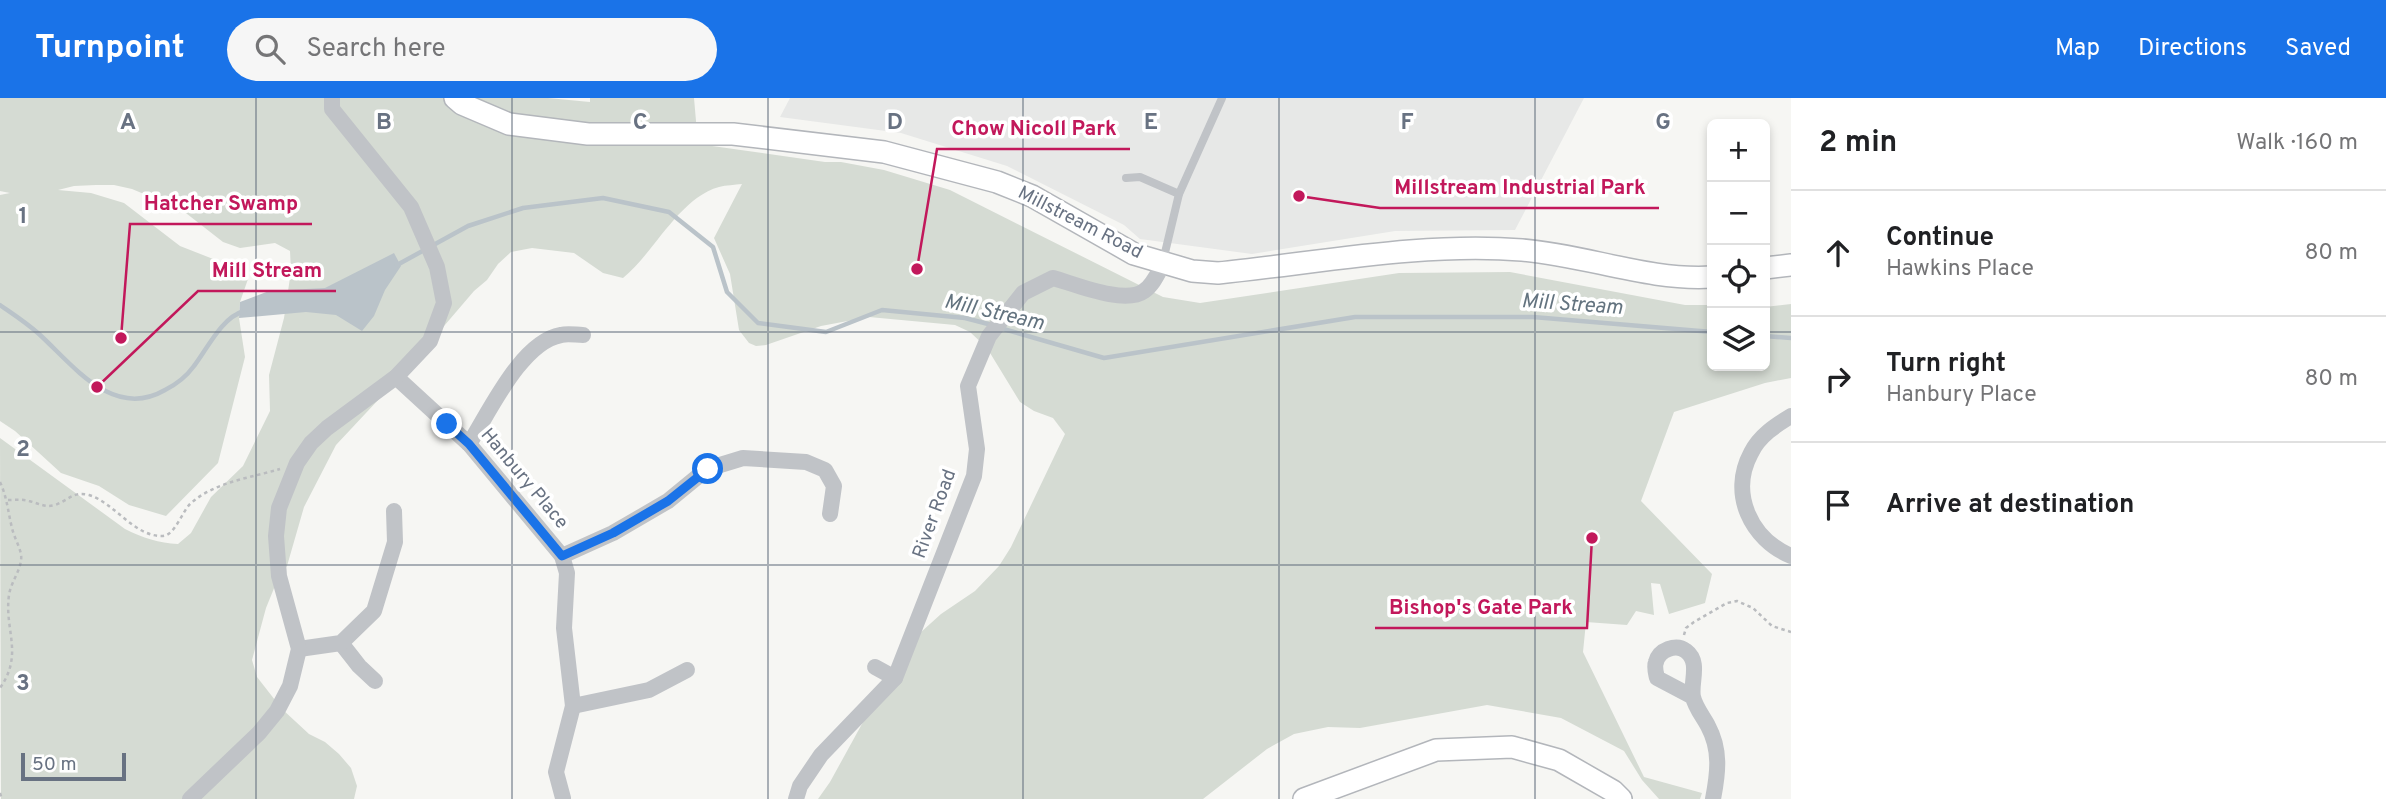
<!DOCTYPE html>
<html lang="en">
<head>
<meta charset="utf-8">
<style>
  body { margin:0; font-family:Overpass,sans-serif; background:#f6f6f6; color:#202124 }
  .controls { position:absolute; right:21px; top:21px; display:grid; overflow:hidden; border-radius:10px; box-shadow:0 4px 10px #0003 }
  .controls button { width:63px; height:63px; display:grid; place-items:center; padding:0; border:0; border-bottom:2px solid #e0e0e0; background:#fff; color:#202124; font:35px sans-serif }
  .scale { position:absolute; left:21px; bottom:18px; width:105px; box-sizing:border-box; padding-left:7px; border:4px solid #687282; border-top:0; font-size:19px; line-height:24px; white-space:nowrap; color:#687282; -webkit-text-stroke:5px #fff; paint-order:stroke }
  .stop { position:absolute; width:21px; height:21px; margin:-16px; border:5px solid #1a73e8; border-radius:50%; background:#fff }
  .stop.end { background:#1a73e8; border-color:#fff; box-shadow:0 2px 7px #0008 }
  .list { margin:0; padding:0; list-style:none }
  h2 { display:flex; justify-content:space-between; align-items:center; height:91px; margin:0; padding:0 28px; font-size:30px }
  h2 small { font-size:23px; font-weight:400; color:#757577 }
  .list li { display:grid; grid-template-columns:46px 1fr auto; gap:21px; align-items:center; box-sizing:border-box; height:126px; padding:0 28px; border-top:2px solid #e0e0e0 }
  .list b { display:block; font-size:26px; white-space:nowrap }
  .list p { margin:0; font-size:23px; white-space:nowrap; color:#757577 }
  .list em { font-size:23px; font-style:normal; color:#757577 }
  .icon { flex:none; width:38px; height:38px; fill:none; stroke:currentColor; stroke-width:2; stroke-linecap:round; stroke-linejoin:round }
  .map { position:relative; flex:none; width:1791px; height:701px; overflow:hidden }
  header { display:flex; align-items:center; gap:42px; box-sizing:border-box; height:98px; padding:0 35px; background:#1a73e8; color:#fff }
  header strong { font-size:33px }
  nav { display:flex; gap:38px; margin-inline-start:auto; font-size:24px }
  .search { width:490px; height:63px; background:#f6f6f6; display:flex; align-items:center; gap:18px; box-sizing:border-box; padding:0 24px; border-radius:38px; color:#757577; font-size:26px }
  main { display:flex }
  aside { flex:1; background:#fff }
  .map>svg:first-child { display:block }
  .built { fill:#e7e8e7 }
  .green { fill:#d5dbd3 }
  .water { fill:#bac3c9 }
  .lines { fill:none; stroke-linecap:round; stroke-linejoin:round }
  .stream { stroke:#bac3c9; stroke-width:4.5 }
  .secondary-casing { stroke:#b3b6bb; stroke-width:24 }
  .path { stroke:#babcbf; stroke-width:2.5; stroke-dasharray:3.5 3.5; stroke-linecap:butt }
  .lane { stroke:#c0c3c7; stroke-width:8 }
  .street { stroke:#c0c3c7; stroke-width:16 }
  .secondary { stroke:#fff; stroke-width:21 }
  .route { stroke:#1a73e8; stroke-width:9 }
  .grid { fill:none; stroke:#687282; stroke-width:2; stroke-opacity:0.55 }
  .labels { text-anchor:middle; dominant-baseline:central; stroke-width:7; stroke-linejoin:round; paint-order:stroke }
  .street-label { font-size:19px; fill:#687282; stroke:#fff }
  .water-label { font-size:21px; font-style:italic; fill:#63737f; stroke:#fff }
  .grid-label { font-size:23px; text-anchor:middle; font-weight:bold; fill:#687282; stroke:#fff; stroke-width:7; stroke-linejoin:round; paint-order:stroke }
  .leader { fill:none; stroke:#c2185b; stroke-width:2.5 }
  .callout-dot { fill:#c2185b; stroke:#fff; stroke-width:2.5 }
  .callout-label { font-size:21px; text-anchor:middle; font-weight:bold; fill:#c2185b; stroke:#fff; stroke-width:7; stroke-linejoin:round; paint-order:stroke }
</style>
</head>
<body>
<header>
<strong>Turnpoint</strong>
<div class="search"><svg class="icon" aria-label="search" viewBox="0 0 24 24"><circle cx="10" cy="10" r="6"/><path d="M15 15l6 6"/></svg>Search here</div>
<nav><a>Map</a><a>Directions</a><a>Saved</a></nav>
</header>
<main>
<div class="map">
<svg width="1791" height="701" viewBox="0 0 1791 701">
  <rect width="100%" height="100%" fill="#f6f6f3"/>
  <!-- built -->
  <polygon class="built" points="790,0 1584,0 1515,132 1395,133 1252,156 1140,141 1124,127 1007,68 901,35 780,19"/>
  <!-- green -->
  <path class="green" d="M0 0H548L590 4V0H694L698 46 825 64H841L884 72 950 92 1163 199 1200 205 1399 175 1510 174 1685 207H1712V268H1765V209L1791 206V280L1765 285 1674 314 1641 403 1712 476 1705 505 1669 516 1660 486 1651 485 1654 517 1636 513 1627 527 1586 524 1583 554 1644 679 1702 695 1700 701H1659L1642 682 1624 653 1561 620 1487 607 1360 630 1328 629 1294 636 1267 651 1203 701H818L830 684 879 595 910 544 941 516 975 493 999 468 1011 449 1065 336 1053 320 1034 313 1020 304 987 250 970 234 955 227 869 219 821 228 766 247 756 248 749 245 739 232 730 176 714 140 742 86C735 87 726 87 719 89 679 100 654 155 623 180L603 175 574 155 532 150 511 154 498 166 487 182 474 193 409 269 336 347 304 409 287 468 279 478 266 510 252 562 257 579 282 611 309 636 325 644 339 656 351 670 357 688 354 701H1L0 340 125 431C143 440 159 445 178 446L191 435 211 399 243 368 270 313 269 277 284 220 291 173 290 153 275 145 240 150 223 144 182 112 132 91 114 87H96L74 88 58 92 91 95 124 105 180 148 231 168 248 181 240 204 239 220 245 259 218 365 166 418 129 407 99 388 61 375 15 333 0 323V97L10 95 0 93Z"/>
  <!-- water -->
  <polygon class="water" points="394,155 401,168 385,192 374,218 362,233 336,217 306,214 239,220 240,204 269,193 325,190"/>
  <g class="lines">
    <!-- stream -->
    <g class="stream">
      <polyline points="397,167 468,128 523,110 603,100 669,114 713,149 727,194 758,225 826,234 882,212 965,220 992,227"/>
      <path d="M0 207C13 216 27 225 39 236 74 268 113 322 165 292 177 286 186 279 194 268 208 250 221 220 244 213"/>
      <polyline points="1000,230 1104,260 1355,219 1533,219 1712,234"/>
      <polyline points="1765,238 1791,240"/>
    </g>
    <defs>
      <g id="secondary">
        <path d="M455 0 462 6 509 26 588 36H733L884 54 997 84 1032 98 1134 156 1192 173 1218 175C1317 165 1422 144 1522 152 1586 157 1648 183 1712 179"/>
        <polyline points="1765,170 1791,167"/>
        <polyline points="1304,701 1436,652 1512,649 1559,662 1613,693 1621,701"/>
      </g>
    </defs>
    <!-- secondary casing -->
    <use href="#secondary" class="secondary-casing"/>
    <!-- path -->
    <g class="path">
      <path d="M0 384C7 399 8 414 12 430 14 439 19 447 21 456 23 470 11 483 9 497 4 532 24 556 0 590"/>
      <path d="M8 402C15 402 22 401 29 403 38 405 45 410 55 407 69 402 73 393 89 397 115 405 134 439 163 438 175 437 182 414 190 406 214 384 250 380 280 371"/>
      <polyline points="1684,537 1686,530 1694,524 1727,505 1737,503 1753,510 1772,528 1791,534"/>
      <polyline points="0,695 2,701"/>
    </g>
    <!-- lane -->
    <g class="lane">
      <polyline points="1126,80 1140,79 1179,96"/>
      <polyline points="1163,163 1179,96 1222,0"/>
    </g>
    <!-- street -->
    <g class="street">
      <polyline points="396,279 469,346 562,458 567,475 564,530 573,608 556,674 563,700"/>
      <path d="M1791 318C1776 327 1759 338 1751 355 1729 396 1751 441 1791 458"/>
      <path d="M469 346C489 315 521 244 561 237 568 235 576 237 583 237"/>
      <polyline points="562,458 613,435 668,403 707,371 743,360 806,364 825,372 834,388 830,416"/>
      <polyline points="341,545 359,568 375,583"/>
      <polyline points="299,551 341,545 374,513 395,444 394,413"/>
      <polyline points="875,569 895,580"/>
      <path d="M1693 599 1657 580C1656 575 1654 569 1656 564 1659 552 1676 545 1686 553 1701 564 1690 585 1693 599 1695 609 1704 620 1708 628 1721 652 1718 675 1713 701"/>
      <polyline points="573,608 649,592 687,572"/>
      <polyline points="190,701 259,635 277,613 290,588 299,551 279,478 276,438 279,410 297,365 311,345 327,330 396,279 430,243 444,205 437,169 411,109 332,11 332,0"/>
      <path d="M796 701 800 688 821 657 895 580 974 378 977 351 968 288 989 238 1023 195 1053 180C1075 186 1125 207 1144 193 1153 187 1158 175 1163 166"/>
    </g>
    <!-- secondary -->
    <use href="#secondary" class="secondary"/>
  </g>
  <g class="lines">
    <!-- route -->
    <polyline class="route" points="447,326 469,346 562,458 613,435 668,403 708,371"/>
  </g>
  <!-- grid -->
  <path class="grid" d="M256 0V701M512 0V701M768 0V701M1023 0V701M1279 0V701M1535 0V701M0 234H1712M1765 234H1791M0 467H1791"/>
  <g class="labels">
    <!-- street labels -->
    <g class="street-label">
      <text transform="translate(1080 125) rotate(27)">Millstream Road</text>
      <text transform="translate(524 381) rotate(50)">Hanbury Place</text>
      <text transform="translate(935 416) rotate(-70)">River Road</text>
    </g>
    <!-- water labels -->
    <g class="water-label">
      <text transform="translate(1572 207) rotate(4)">Mill Stream</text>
      <text transform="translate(994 215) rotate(13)">Mill Stream</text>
    </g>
  </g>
  <g class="grid-label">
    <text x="128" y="31">A</text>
    <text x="384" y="31">B</text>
    <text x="640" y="31">C</text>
    <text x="895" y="31">D</text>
    <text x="1151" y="31">E</text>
    <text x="1407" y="31">F</text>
    <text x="1663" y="31">G</text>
    <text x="23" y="125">1</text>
    <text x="23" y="358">2</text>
    <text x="23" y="592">3</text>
  </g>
  <!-- callouts -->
  <path class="leader" d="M917 171L937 51H1130M1299 98L1380 110H1659M121 240L130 126H312M97 289L198 193H336M1592 440L1587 530H1375"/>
  <g class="callout-dot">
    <circle cx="917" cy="171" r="7"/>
    <circle cx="1299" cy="98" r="7"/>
    <circle cx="121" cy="240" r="7"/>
    <circle cx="97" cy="289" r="7"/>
    <circle cx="1592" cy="440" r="7"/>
  </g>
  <g class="callout-label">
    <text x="1034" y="37">Chow Nicoll Park</text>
    <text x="1520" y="96">Millstream Industrial Park</text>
    <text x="221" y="112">Hatcher Swamp</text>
    <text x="267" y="179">Mill Stream</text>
    <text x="1481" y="516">Bishop's Gate Park</text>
  </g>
</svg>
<div class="controls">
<button>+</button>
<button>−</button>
<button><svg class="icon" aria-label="locate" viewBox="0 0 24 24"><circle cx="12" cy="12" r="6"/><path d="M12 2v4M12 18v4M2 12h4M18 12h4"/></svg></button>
<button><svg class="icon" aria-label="layers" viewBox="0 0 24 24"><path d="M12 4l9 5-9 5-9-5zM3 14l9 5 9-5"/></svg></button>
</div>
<div class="scale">50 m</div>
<div class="stop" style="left:708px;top:371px"></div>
<div class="stop end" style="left:447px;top:326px"></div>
</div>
<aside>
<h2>2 min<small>Walk · 160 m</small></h2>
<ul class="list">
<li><svg class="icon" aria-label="ahead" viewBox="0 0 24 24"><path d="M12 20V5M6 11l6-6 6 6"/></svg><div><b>Continue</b><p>Hawkins Place</p></div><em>80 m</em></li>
<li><svg class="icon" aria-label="right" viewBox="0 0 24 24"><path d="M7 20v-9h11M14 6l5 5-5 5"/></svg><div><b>Turn right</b><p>Hanbury Place</p></div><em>80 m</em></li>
<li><svg class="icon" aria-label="arrive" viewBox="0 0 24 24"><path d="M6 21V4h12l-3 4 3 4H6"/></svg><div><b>Arrive at destination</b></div></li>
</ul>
</aside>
</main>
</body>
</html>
